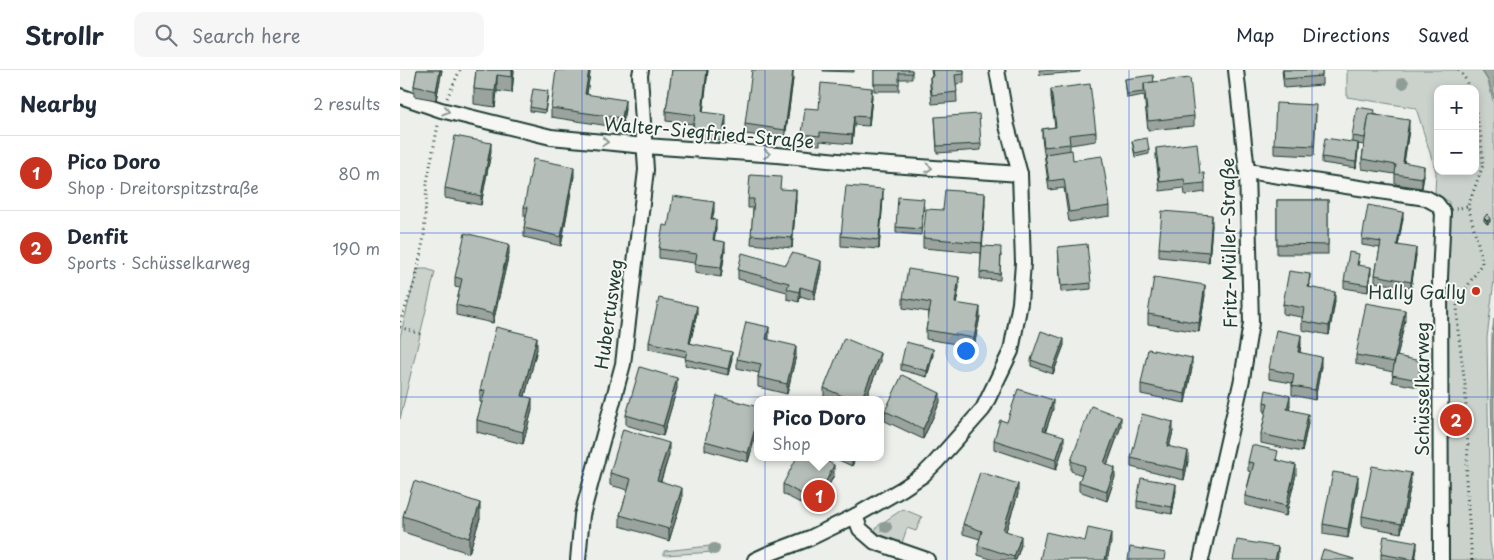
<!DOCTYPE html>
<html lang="en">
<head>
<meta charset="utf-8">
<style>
  body { margin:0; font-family:"Playpen Sans",sans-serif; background:#f6f6f7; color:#1f2937 }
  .controls { position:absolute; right:15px; top:15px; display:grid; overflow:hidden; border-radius:10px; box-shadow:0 2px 8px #0003 }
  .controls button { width:45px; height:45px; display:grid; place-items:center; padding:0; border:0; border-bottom:1px solid #e0e1e3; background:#fff; color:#1f2937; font:25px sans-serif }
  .you { position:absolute; left:565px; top:280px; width:18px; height:18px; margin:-12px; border:4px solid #fff; border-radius:50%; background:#1a73e8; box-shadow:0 0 0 8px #1a73e833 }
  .badge { display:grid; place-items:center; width:32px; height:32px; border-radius:50%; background:#c8321e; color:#fff; font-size:16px; font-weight:700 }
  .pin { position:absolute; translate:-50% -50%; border:2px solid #fff; box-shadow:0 1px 5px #0006 }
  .popup { position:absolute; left:354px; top:326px; width:130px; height:65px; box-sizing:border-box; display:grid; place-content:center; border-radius:10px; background:#fff; filter:drop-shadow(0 1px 4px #0005); font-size:16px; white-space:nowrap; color:#747a83 }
  .popup b { font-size:19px; color:#1f2937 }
  .popup::after { content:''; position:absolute; left:50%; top:100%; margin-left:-10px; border:10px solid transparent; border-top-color:#fff }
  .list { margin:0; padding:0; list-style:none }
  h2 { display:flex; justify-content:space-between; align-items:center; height:65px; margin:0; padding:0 20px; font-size:21px }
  h2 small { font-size:16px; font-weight:400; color:#747a83 }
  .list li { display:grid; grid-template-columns:32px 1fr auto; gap:15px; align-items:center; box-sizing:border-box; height:75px; padding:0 20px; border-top:1px solid #e0e1e3 }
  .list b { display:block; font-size:19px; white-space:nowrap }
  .list p { margin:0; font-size:16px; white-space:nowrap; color:#747a83 }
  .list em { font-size:16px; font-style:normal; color:#747a83 }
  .icon { flex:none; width:28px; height:28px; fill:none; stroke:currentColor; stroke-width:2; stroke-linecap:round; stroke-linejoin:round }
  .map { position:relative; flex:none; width:1094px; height:490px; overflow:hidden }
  header { display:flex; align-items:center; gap:30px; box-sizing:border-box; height:70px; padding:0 25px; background:#fff; border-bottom:1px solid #e0e1e3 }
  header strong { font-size:24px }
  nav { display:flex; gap:28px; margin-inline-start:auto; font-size:18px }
  .search { width:350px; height:45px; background:#f6f6f7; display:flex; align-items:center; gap:12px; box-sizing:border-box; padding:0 18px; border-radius:10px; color:#747a83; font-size:19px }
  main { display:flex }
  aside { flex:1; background:#fff }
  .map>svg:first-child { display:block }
  .green { fill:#cbd2cc; stroke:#758880; fill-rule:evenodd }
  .water { fill:#9faaa4; stroke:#6c7e77 }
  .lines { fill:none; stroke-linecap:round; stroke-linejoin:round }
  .street-casing { stroke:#1f3d34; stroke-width:18 }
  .path { stroke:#1f3d34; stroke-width:3; stroke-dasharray:1 4; stroke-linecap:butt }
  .street { stroke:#f6f6f2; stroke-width:14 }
  .tree { fill:#8e9e96 }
  .wall { fill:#9ba39e; stroke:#1f3d34 }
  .shaded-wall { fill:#7e8481; stroke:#1f3d34 }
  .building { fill:#b4bdb8; stroke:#1f3d34 }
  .oneway { stroke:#8a9a93 }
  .grid { fill:none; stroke:#1d4ed8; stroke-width:1; stroke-opacity:0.55 }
  .poi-dot { fill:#c8321e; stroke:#f6f6f2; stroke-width:2 }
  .labels { text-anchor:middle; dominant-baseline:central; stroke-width:4; stroke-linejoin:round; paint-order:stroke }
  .street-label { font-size:18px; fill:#1f3d34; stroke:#f6f6f2 }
  .poi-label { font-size:18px; fill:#1f3d34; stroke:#f6f6f2; text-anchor:end }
</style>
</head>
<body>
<header>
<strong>Strollr</strong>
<div class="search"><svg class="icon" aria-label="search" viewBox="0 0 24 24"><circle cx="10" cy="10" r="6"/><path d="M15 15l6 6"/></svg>Search here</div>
<nav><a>Map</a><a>Directions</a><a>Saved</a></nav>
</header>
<main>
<aside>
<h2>Nearby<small>2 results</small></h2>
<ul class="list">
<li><span class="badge">1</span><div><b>Pico Doro</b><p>Shop · Dreitorspitzstraße</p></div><em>80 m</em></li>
<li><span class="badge">2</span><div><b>Denfit</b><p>Sports · Schüsselkarweg</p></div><em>190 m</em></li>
</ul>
</aside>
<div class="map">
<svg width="1094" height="490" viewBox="0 0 1094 490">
  <rect width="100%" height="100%" fill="#edefea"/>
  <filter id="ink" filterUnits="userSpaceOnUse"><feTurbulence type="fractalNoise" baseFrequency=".02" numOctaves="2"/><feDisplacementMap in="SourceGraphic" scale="10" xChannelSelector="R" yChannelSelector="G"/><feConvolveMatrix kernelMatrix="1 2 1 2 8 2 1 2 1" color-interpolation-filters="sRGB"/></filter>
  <g filter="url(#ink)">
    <!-- green -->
    <g class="green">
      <path d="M947 0H1081L1088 11 1094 35V210L1087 268 1090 472 1093 490H1048L1046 208 1050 161 1049 132 1035 122 1036 102 1016 38 947 27ZM1038 19H1075V101H1038Z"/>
      <polygon points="17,199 27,199 35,202 0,349 0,267"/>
      <polygon points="503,439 522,447 516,461 507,458 502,473 479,464 475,460 479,455"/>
      <polygon points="319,475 319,479 315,482 264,485 264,481"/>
    </g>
    <!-- water -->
    <g class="water">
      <polygon points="1082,0 1094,0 1094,29 1089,12"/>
      <polygon points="1094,249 1094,448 1091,322 1092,265"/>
    </g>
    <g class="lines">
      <defs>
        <g id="street">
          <polyline points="0,26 41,40 151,67 245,76 377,85 448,92 620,104"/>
          <polyline points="847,101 1026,128 1037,134 1043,142 1040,208 1041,490"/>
          <polyline points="455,446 460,459 475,472 527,490"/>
          <polyline points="178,490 182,445 223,294 246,100 240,5 241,0"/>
          <polyline points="355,490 368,484 410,468 455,446 502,419 523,405 536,392 583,339 611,281 620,233 623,193 620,104 607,56 597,0"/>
          <polyline points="801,490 842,309 851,253 847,101 836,0"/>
        </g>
      </defs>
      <!-- street casing -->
      <use href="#street" class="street-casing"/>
      <!-- path -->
      <g class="path">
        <polyline points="1059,0 1066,10 1069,19"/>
        <polyline points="47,28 60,0"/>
        <polyline points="1056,139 1068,136"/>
        <polyline points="0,252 16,209 24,166 27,112 38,55"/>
        <polyline points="0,257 20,264"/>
        <polyline points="1072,490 1066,411 1068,378 1065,315 1058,260 1057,233 1082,193 1080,181 1068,136 1083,95 1081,68 1075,37"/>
      </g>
      <!-- street -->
      <use href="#street" class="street"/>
    </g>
    <!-- trees -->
    <g class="tree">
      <circle cx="1003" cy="13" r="6"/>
      <circle cx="486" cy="457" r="6"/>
      <circle cx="314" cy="479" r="6"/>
    </g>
    <!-- wall -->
    <g class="wall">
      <polygon points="17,0 42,0 36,30 14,26 14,16"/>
      <polygon points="76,0 114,0 112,23 97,21 95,37 74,34 74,19"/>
      <polygon points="190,0 187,25 225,39 222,58 151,47 151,38"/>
      <polygon points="272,0 308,0 303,42 326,55 323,71 293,67 293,54 266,51 266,41"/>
      <polygon points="423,0 454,0 454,2 423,1"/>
      <polygon points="474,0 512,0 512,9 499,9 499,21 474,21"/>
      <polygon points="531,0 564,0 564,13 556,14 557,32 532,34 530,16 530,7 532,6"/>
      <polygon points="639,0 680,0 680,2 640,5"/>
      <polygon points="882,0 922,0 922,15 884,18"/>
      <polygon points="393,9 385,69 345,64 345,54"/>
      <polygon points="725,9 754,12 794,46 794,56 748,60 744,25 727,28"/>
      <polygon points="651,19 696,62 696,71 670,75 670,80 673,90 710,136 710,146 669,152 664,118 649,120 642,68 642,59 655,57 651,28"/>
      <polygon points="148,24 145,43 130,41 130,37"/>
      <polygon points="472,27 469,56 454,55 452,74 420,71 420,75 402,73 402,64 419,39"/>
      <polygon points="916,44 914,86 874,84 874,74"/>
      <polygon points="975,44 1009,59 1004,92 1024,105 1022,118 995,114 995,104 962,99 962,89 964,75 958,74 958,80 956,98 922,93 922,87 952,72 952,66"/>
      <polygon points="535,47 581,74 581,80 537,83"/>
      <polygon points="732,71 749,80 749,84 735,87"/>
      <polygon points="756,78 800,103 805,113 805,122 785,125 784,118 760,121 756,87"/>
      <polygon points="91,82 81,135 45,128 45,118"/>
      <polygon points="174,106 161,176 124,167 124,158 126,146 124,146 124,137"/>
      <polygon points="380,119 396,130 392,178 351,174 353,138 348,138 348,129"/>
      <polygon points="483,128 479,179 441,176 441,166"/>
      <rect x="877" y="130" width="51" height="54"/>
      <polygon points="585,133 582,176 601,184 600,210 580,209 581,183 523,178 523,168 543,140"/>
      <polygon points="524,136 521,165 496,163 496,157"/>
      <polygon points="314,141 312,149 316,159 314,170 325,181 321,207 295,203 295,193 259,188 259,179 268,156"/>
      <polygon points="1003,148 998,175 1016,185 1011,218 975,212 975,205 980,178 962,175 962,169"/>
      <polygon points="1084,148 1090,152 1087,154 1084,151"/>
      <polygon points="812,155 809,192 759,187 759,178"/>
      <polygon points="658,177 691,213 691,219 661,222"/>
      <polygon points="109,183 93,253 56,245 56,235 60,218 55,217 55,207"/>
      <polygon points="959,191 958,195 971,204 968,222 944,218 944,211"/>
      <polygon points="386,195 421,200 414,230 400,226 399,232 387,229 387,222 338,209 338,200"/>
      <polygon points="910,214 909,217 935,231 929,265 902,260 902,247 883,244 883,234"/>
      <polygon points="559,217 556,233 580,246 574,277 526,269 526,260 529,242 503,238 503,228"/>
      <polygon points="805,225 799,262 748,254 748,244"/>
      <polygon points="297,243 290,273 332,289 328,305 285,295 286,287 249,279 249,272"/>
      <polygon points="1005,250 997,287 1021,298 1018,317 992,312 993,302 956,294 956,285"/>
      <polygon points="369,267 368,269 396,285 387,324 358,317 358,307 359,303 337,298 337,289"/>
      <polygon points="901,274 900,282 921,296 915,330 892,325 892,313 869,309 869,299"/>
      <polygon points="664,275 653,304 631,296 631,290"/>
      <polygon points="137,279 125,326 132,340 123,374 77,362 77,350 82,333 80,332 80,320"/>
      <polygon points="533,285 527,307 501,300 501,294"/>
      <polygon points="480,292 465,330 429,330 424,328 424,318"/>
      <polygon points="792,298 785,333 741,324 741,314"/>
      <polygon points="277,318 263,366 226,355 226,345"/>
      <polygon points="540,332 523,369 485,351 485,341"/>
      <polygon points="864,332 890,335 889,339 908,353 902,382 861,373 861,364 866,342 864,341"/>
      <polygon points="358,337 358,357 348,392 305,380 305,371"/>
      <polygon points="653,339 646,360 664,375 656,400 594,379 594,370 607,352"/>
      <polygon points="721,356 707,395 715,407 707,431 679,421 679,412 682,405 671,401 671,391"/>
      <polygon points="773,361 769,377 788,391 784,410 731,397 731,388"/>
      <polygon points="269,385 261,411 282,429 269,471 220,456 220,445 228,420 210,415 210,403"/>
      <polygon points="432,387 456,387 452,396"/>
      <polygon points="878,390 896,404 886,446 845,435 845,426 851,402 848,401 848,392"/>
      <polygon points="434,405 416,441 383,424 383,414"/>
      <polygon points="1011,413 1001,463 962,456 962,446"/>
      <polygon points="958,416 948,468 923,464 923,454"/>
      <polygon points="776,421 772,444 737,438 737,431"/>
      <polygon points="618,424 606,461 621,475 616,490 594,490 578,485 578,475 580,469 563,464 563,454"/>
      <polygon points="3,446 80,448 69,483 3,462"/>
      <polygon points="1017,478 1015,490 981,490 981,484"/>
    </g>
    <!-- shaded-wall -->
    <g class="shaded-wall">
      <polygon points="40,0 42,0 36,30 36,21"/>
      <polygon points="112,0 114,0 112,23"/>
      <polygon points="189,0 190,0 190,4 185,34 185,24"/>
      <polygon points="307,0 308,0 302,51 302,42"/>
      <polygon points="393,0 393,9 385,69 385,60"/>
      <polygon points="97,5 97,21 95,37 95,21"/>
      <polygon points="472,18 472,27 469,56 469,47"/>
      <polygon points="225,30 225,39 222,58 222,48"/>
      <polygon points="326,45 326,55 323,71 323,62"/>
      <polygon points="454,46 454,55 452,74 452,65"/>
      <polygon points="1009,50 1009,59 1003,101 1003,92"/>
      <polygon points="91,73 91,82 81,135 81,126"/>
      <polygon points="958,73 958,80 956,98 956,92"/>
      <polygon points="1024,96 1024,105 1022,118 1022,108"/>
      <polygon points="174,97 174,106 161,176 161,167"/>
      <polygon points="483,119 483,128 479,179 479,170"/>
      <polygon points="396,120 396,130 392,178 392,168"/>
      <polygon points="585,123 585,133 582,183 582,173"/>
      <polygon points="314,132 314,141 311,159 311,149"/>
      <polygon points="1003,142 1003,148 997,181 997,175"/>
      <polygon points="812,145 812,155 809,192 809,182"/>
      <polygon points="1090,149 1090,152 1087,154 1087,151"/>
      <polygon points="316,150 316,159 313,180 313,170"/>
      <polygon points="325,172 325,181 321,207 321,197"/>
      <polygon points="109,174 109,183 93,253 93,244"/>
      <polygon points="1016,178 1016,185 1011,218 1011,212"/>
      <polygon points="421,191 421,200 414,230 414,221"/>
      <polygon points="971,197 971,204 968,222 968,215"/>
      <polygon points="910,204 910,214 908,226 908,217"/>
      <polygon points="559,207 559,217 555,242 555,233"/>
      <polygon points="805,215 805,225 799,262 799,253"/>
      <polygon points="400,217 400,226 399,232 399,222"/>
      <polygon points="935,222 935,231 929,265 929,256"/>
      <polygon points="297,236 297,243 289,279 289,273"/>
      <polygon points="580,237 580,246 574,277 574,268"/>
      <polygon points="1005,240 1005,250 994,302 994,292"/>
      <polygon points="369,257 369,267 366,278 366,269"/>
      <polygon points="901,265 901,274 898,292 898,282"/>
      <polygon points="137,267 137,279 122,338 122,326"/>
      <polygon points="664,269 664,275 653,304 653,298"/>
      <polygon points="396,276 396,285 387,324 387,314"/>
      <polygon points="533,279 533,285 527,307 527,301"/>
      <polygon points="332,282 332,289 328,305 328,299"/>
      <polygon points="480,283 480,292 465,330 461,330"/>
      <polygon points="921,287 921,296 915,330 915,320"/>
      <polygon points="792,288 792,298 785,333 785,324"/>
      <polygon points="1021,291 1021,298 1018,317 1018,310"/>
      <polygon points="277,308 277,318 263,366 263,356"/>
      <polygon points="540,323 540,332 523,369 523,359"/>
      <polygon points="890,326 890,335 887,348 887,339"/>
      <polygon points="132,328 132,340 123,374 123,362"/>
      <polygon points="653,330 653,339 643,369 643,360"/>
      <polygon points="908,344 908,353 902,382 902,373"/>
      <polygon points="721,347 721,356 704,403 704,393"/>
      <polygon points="358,348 358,357 348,392 348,383"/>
      <polygon points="773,352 773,361 767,386 767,376"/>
      <polygon points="664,366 664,375 656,400 656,390"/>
      <polygon points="269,373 269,385 257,422 257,410"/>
      <polygon points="788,381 788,391 784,410 784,400"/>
      <polygon points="453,387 456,387 452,396 452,390"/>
      <polygon points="434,395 434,405 416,441 416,432"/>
      <polygon points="896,395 896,404 886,446 886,436"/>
      <polygon points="715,398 715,407 707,431 707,421"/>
      <polygon points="1011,403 1011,413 1001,463 1001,454"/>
      <polygon points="958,406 958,416 948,468 948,459"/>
      <polygon points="618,414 618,424 603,470 603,460"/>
      <polygon points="776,414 776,421 772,444 772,437"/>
      <polygon points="282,418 282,429 269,471 269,459"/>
      <polygon points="80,433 80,448 69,483 69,468"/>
      <polygon points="711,463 711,473 707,490 705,490"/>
      <polygon points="621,466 621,475 616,490 614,490 614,487"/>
      <polygon points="1017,472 1017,478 1015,490 1014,490"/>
      <polygon points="878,477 878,486 877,490 875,490"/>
    </g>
    <!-- building -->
    <g class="building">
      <polygon points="17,0 40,0 36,21 14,16"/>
      <polygon points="76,0 112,0 112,7 97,5 95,21 74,19"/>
      <polygon points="156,0 189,0 185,24 225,30 222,48 151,38"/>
      <polygon points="272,0 307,0 302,42 326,45 323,62 293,58 295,45 266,41"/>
      <polygon points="352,0 393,0 385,60 345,54"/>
      <polygon points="474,0 512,0 512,3 499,3 499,14 474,14"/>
      <polygon points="532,0 564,0 564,4 555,5 557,22 532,25 530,7 533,6"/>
      <polygon points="883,0 922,0 922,6 884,9"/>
      <polygon points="753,5 754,12 744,13 744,22 727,24 725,9"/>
      <polygon points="790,8 794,46 748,51 744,13"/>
      <polygon points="421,13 472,18 469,47 454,46 452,65 420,62 420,66 402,64 405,38 419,39"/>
      <polygon points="690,14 696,62 669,65 670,74 644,77 642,59 656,57 651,19"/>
      <polygon points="133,19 148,21 145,40 130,37"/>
      <polygon points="876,33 916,35 914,76 874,74"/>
      <polygon points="957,37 975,40 974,44 969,44 965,68 952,66"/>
      <polygon points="579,44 581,74 537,76 535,47"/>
      <polygon points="969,44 1009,50 1003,92 1024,96 1022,108 995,104 996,95 962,89"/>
      <polygon points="55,66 91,73 81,126 45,118"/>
      <polygon points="747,68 749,80 735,83 732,71"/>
      <polygon points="925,68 958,73 956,92 922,87"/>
      <polygon points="797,73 800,103 804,103 805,113 785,115 784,109 760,112 756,78"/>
      <polygon points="672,80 673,90 702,86 710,136 669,142 664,109 649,111 645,84"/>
      <polygon points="133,89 174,97 161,167 124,158 128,137 124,137"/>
      <polygon points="350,105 381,107 380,119 396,120 392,168 351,165 354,129 348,129"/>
      <polygon points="446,116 483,119 479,170 441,166"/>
      <polygon points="545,120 585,123 582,173 523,168 526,139 543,140"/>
      <polygon points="273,126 314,132 311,149 316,150 313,170 325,172 321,197 295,194 297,184 259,179 263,155 268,156"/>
      <polygon points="498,127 524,129 521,159 496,157"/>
      <polygon points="877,130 928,130 928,175 877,174"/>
      <polygon points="968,135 1003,142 997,175 1016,178 1011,212 975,205 981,172 962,169"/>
      <polygon points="762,141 812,145 809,182 759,178"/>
      <polygon points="1087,144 1088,145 1090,149 1087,151 1084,148"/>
      <polygon points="65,163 109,174 93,244 56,235 62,209 55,207"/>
      <polygon points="687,174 691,213 661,216 658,177"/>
      <polygon points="582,176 601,177 600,204 580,202"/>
      <polygon points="949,182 959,184 957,195 971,197 968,215 944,211"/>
      <polygon points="342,183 386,195 392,183 421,191 414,221 400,217 399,222 387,219 389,213 338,200"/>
      <polygon points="508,199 559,207 555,233 580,237 574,268 526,260 531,233 503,228"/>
      <polygon points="889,201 910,204 908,217 935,222 929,256 902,251 904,238 883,234"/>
      <polygon points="754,207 805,215 799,253 748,244"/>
      <polygon points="259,228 297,236 289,273 332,282 328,299 285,289 287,281 249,272"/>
      <polygon points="966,233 1005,240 994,292 956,285"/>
      <polygon points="346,252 369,257 366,269 396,276 387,314 358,307 361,294 337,289"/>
      <polygon points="96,257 137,267 122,326 132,328 123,362 77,350 85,321 80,320"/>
      <polygon points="876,260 901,265 898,282 921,287 915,320 892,316 894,304 869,299"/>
      <polygon points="641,261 664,269 653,298 631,290"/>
      <polygon points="444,268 480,283 461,330 452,330 424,318"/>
      <polygon points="506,272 533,279 527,301 501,294"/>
      <polygon points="748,279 792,288 785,324 741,314"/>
      <polygon points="996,286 1021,291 1018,310 992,305"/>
      <polygon points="240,297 277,308 263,356 226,345"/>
      <polygon points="502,305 540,323 523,359 485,341"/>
      <polygon points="618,319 653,330 643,360 664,366 656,390 594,370 600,350 607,352"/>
      <polygon points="866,320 890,326 887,339 908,344 902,373 861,364 868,333 864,332"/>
      <polygon points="317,326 358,337 358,348 348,383 305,371"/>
      <polygon points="691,336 721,347 704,393 715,398 707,421 679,412 685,396 671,391"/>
      <polygon points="742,344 773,352 767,376 788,381 784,400 731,388"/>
      <polygon points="223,359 269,373 257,410 282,418 269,459 220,445 231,409 210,403"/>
      <polygon points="852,375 878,381 876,390 896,395 886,436 845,426 854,393 848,392"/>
      <polygon points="397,387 419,387 434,395 416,432 383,414"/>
      <polygon points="446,387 453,387 452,390"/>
      <polygon points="972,396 1011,403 1001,454 962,446"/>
      <polygon points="580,402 618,414 603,460 621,466 614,487 578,475 582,461 563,454"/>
      <polygon points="933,402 958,406 948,459 923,454"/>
      <polygon points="741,408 776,414 772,437 737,431"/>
      <polygon points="14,411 80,433 69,468 3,446"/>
      <polygon points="688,458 711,463 705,490 640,490 646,462 685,471"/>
      <polygon points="984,466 1017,472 1014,490 981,484"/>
      <polygon points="837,470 878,477 875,490 833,490"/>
      <polygon points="730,477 766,483 765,490 728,490"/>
      <polygon points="923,480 954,489 954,490 920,490"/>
    </g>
    <!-- one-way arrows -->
    <defs><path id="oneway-chevron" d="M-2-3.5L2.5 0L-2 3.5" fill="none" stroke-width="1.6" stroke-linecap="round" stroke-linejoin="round" transform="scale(1.25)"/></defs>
    <g class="oneway">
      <use href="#oneway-chevron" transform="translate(46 41) rotate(16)"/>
      <use href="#oneway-chevron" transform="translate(205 72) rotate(5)"/>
      <use href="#oneway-chevron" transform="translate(367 84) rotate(4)"/>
      <use href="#oneway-chevron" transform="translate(529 98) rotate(4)"/>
    </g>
  </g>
  <!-- grid -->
  <path class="grid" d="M182 0V490M365 0V490M547 0V490M729 0V490M912 0V490M0 163H1094M0 327H1094"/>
  <!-- markers -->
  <circle class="poi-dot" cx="1076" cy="221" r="5"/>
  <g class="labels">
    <!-- street labels -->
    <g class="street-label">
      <text transform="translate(309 62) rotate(5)">Walter-Siegfried-Straße</text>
      <text transform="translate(828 173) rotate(-91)">Fritz-Müller-Straße</text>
      <text transform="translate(208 244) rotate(-82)">Hubertusweg</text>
      <text transform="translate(1021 319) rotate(-90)">Schüsselkarweg</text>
    </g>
    <!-- poi labels -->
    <g class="poi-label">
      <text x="1066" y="221">Hally Gally</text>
    </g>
  </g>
</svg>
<div class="controls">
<button>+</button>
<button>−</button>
</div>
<div class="you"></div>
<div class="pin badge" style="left:419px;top:426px">1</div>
<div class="popup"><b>Pico Doro</b>Shop</div>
<div class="pin badge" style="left:1056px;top:350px">2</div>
</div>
</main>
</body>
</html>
